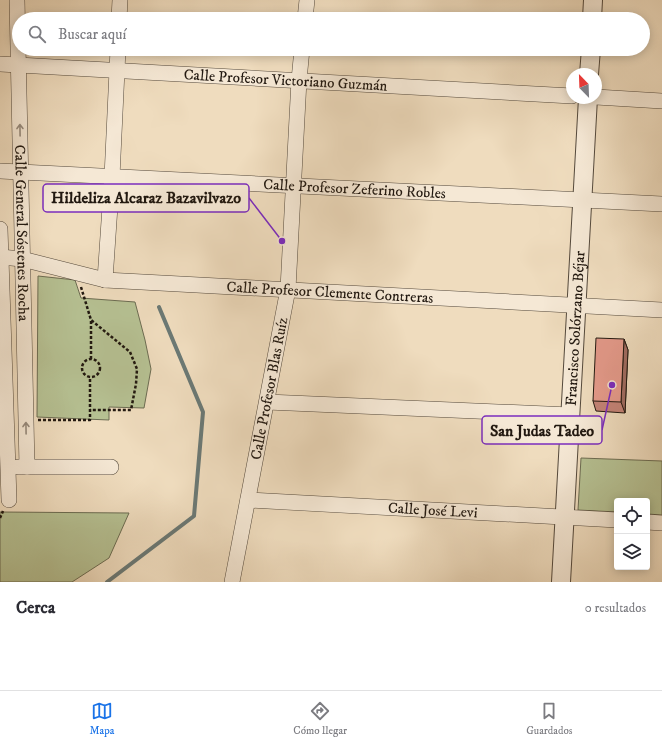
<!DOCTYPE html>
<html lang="es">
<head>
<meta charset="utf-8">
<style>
  body { margin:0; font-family:"IM FELL DW Pica",serif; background:#f7f7f7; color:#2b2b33 }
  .controls { position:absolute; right:12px; bottom:12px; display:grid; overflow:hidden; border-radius:4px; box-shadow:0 2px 10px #0003 }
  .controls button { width:36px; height:36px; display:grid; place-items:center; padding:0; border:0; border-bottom:1px solid #e1e1e2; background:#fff; color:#2b2b33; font:20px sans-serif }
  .compass { position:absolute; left:566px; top:68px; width:36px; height:36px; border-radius:50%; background:#fff; box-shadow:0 2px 10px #0003; rotate:337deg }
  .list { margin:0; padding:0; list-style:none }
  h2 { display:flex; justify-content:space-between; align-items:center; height:52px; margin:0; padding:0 16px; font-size:17px }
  h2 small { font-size:13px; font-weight:400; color:#7c7c81 }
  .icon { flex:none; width:22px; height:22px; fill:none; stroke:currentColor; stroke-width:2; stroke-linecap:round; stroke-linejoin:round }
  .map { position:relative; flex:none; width:662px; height:582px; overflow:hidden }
  .search { position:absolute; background:#fff; box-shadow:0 2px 10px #0003; left:12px; right:12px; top:12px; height:44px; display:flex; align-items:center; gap:10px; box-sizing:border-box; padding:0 14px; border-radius:22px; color:#7c7c81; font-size:15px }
  .sheet { height:108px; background:#fff }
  nav { display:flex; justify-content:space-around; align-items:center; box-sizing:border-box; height:56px; border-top:1px solid #e1e1e2; background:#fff; font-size:11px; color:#7c7c81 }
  nav a { display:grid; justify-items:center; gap:2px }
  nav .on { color:#1a73e8 }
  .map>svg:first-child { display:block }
  .green { fill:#b6c193; stroke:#6c6c52 }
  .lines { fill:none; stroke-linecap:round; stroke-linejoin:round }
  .stream { stroke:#6b7975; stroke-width:4 }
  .minor-casing { stroke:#54493c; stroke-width:16 }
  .tertiary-casing { stroke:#54493c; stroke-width:20 }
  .path { stroke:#211810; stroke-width:2.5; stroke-dasharray:3 2; stroke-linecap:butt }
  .minor { stroke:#f5e8d5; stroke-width:15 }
  .tertiary { stroke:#f5e8d5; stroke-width:18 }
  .wall { fill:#c58478; stroke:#211810 }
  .shaded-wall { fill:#a06c61; stroke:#211810 }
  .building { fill:#e59a8b; stroke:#211810 }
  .oneway { stroke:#968a7c }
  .labels { text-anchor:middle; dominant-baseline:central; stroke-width:4; stroke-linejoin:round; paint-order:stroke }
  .street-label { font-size:15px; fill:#211810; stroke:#f5e8d5 }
  .leader { fill:none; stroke:#7b2cbf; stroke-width:1.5 }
  .callout-dot { fill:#7b2cbf; stroke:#f5e8d5; stroke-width:1.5 }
  .callout { fill:#f5e8d5; stroke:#7b2cbf; stroke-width:1.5 }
  .callout-label { font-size:16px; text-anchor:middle; font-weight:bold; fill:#211810 }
</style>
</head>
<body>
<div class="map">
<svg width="662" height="582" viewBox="0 0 662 582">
  <rect width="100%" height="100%" fill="#efdcbe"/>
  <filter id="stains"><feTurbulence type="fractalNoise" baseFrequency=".005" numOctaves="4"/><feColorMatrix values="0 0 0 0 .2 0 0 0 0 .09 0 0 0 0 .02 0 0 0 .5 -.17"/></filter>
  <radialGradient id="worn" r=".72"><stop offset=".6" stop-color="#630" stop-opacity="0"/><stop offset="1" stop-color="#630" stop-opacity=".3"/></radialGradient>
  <!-- green -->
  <g class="green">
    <polygon points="38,276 75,280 81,298 135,302 145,340 151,369 144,408 109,407 109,420 37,417"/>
    <polygon points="581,458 662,461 662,515 647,514 647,501 617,501 617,512 578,510"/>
    <polygon points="0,512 129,513 109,558 72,582 0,582"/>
  </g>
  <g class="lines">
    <!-- stream -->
    <polyline class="stream" points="107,582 194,516 203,412 159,307"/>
    <defs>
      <g id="minor">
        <path id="s1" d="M17 0 27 467"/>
        <polyline points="119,19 120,0"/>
        <polyline points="305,19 307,0"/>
        <path id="s2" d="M0 64 572 96"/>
        <polyline points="596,97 662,101"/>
        <path id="s3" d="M0 171 662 204"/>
        <polyline points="0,229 9,500"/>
        <path id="s4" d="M0 257 22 259 105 280 662 310"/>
        <polyline points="105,280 112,177 118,49"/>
        <polyline points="267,402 570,415"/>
        <polyline points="18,467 111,467"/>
        <path id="s5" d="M248 500 617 520"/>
        <polyline points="647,522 662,523"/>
        <path id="s6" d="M232 582 288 289 299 80 302 49"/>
      </g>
      <g id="tertiary">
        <polyline points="592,19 593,0"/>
        <polyline points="589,74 591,49"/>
        <path id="s7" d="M561 582 588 98"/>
      </g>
    </defs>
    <!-- minor casing -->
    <use href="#minor" class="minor-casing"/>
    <!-- tertiary casing -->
    <use href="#tertiary" class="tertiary-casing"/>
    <!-- path -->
    <g class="path">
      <polyline points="81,287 91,320 130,352 137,369 136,384 131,410 90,410"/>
      <circle cx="91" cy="368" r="9"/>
      <polyline points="91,359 91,320"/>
      <polyline points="38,420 90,420 90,377"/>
      <polyline points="0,518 3,511"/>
    </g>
    <!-- minor -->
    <use href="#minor" class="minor"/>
    <!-- tertiary -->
    <use href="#tertiary" class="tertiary"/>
  </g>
  <!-- wall -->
  <polygon class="wall" points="624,339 628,350 625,413 596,411 593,401"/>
  <!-- shaded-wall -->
  <polygon class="shaded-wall" points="624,339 628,350 625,413 621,402"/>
  <!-- building -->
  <polygon class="building" points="596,338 624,339 621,402 593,401"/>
  <!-- one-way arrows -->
  <defs><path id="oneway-shaft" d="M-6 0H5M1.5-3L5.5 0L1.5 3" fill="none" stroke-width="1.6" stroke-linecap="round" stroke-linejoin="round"/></defs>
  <g class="oneway">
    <use href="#oneway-shaft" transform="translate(20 130) rotate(-91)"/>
    <use href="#oneway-shaft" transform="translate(26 428) rotate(-91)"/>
  </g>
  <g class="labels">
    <!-- street labels -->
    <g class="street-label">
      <text stroke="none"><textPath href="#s2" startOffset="286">Calle Profesor Victoriano Guzmán</textPath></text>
      <text stroke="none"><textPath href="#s3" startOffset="355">Calle Profesor Zeferino Robles</textPath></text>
      <text stroke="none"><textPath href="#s1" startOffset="233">Calle General Sóstenes Rocha</textPath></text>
      <text stroke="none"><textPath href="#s4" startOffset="333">Calle Profesor Clemente Contreras</textPath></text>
      <text stroke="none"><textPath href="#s7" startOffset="254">Francisco Solórzano Béjar</textPath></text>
      <text stroke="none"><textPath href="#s6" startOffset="197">Calle Profesor Blas Ruíz</textPath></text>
      <text stroke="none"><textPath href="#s5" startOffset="185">Calle José Levi</textPath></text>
    </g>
  </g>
  <!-- callouts -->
  <path class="leader" d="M282 241L249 198M612 385L602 430"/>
  <g class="callout-dot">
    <circle cx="282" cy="241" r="4"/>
    <circle cx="612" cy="385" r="4"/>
  </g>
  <g class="callout">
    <rect x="43" y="184" width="206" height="28" rx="4"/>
    <rect x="482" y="416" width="120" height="28" rx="4"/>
  </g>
  <g class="callout-label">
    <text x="146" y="203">Hildeliza Alcaraz Bazavilvazo</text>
    <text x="542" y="436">San Judas Tadeo</text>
  </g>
  <rect width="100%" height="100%" filter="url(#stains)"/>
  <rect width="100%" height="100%" fill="url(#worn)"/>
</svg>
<div class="controls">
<button><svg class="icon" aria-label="locate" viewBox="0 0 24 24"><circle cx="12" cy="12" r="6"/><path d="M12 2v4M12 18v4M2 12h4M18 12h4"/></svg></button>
<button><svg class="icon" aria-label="layers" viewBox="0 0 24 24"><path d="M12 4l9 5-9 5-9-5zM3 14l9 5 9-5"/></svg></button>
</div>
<svg class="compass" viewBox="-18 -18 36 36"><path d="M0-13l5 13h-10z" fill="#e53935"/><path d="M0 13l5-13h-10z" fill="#7c7c81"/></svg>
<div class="search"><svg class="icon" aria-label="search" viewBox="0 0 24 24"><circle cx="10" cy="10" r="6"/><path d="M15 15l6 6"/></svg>Buscar aquí</div>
</div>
<section class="sheet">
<h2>Cerca<small>0 resultados</small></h2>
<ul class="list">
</ul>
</section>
<nav>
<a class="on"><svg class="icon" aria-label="map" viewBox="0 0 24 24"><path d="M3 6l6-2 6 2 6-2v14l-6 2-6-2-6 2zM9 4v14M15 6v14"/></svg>Mapa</a>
<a><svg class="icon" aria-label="directions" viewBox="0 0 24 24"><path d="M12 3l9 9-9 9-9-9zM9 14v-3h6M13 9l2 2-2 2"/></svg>Cómo llegar</a>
<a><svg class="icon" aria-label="saved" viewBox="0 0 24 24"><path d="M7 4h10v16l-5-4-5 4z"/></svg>Guardados</a>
</nav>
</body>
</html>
